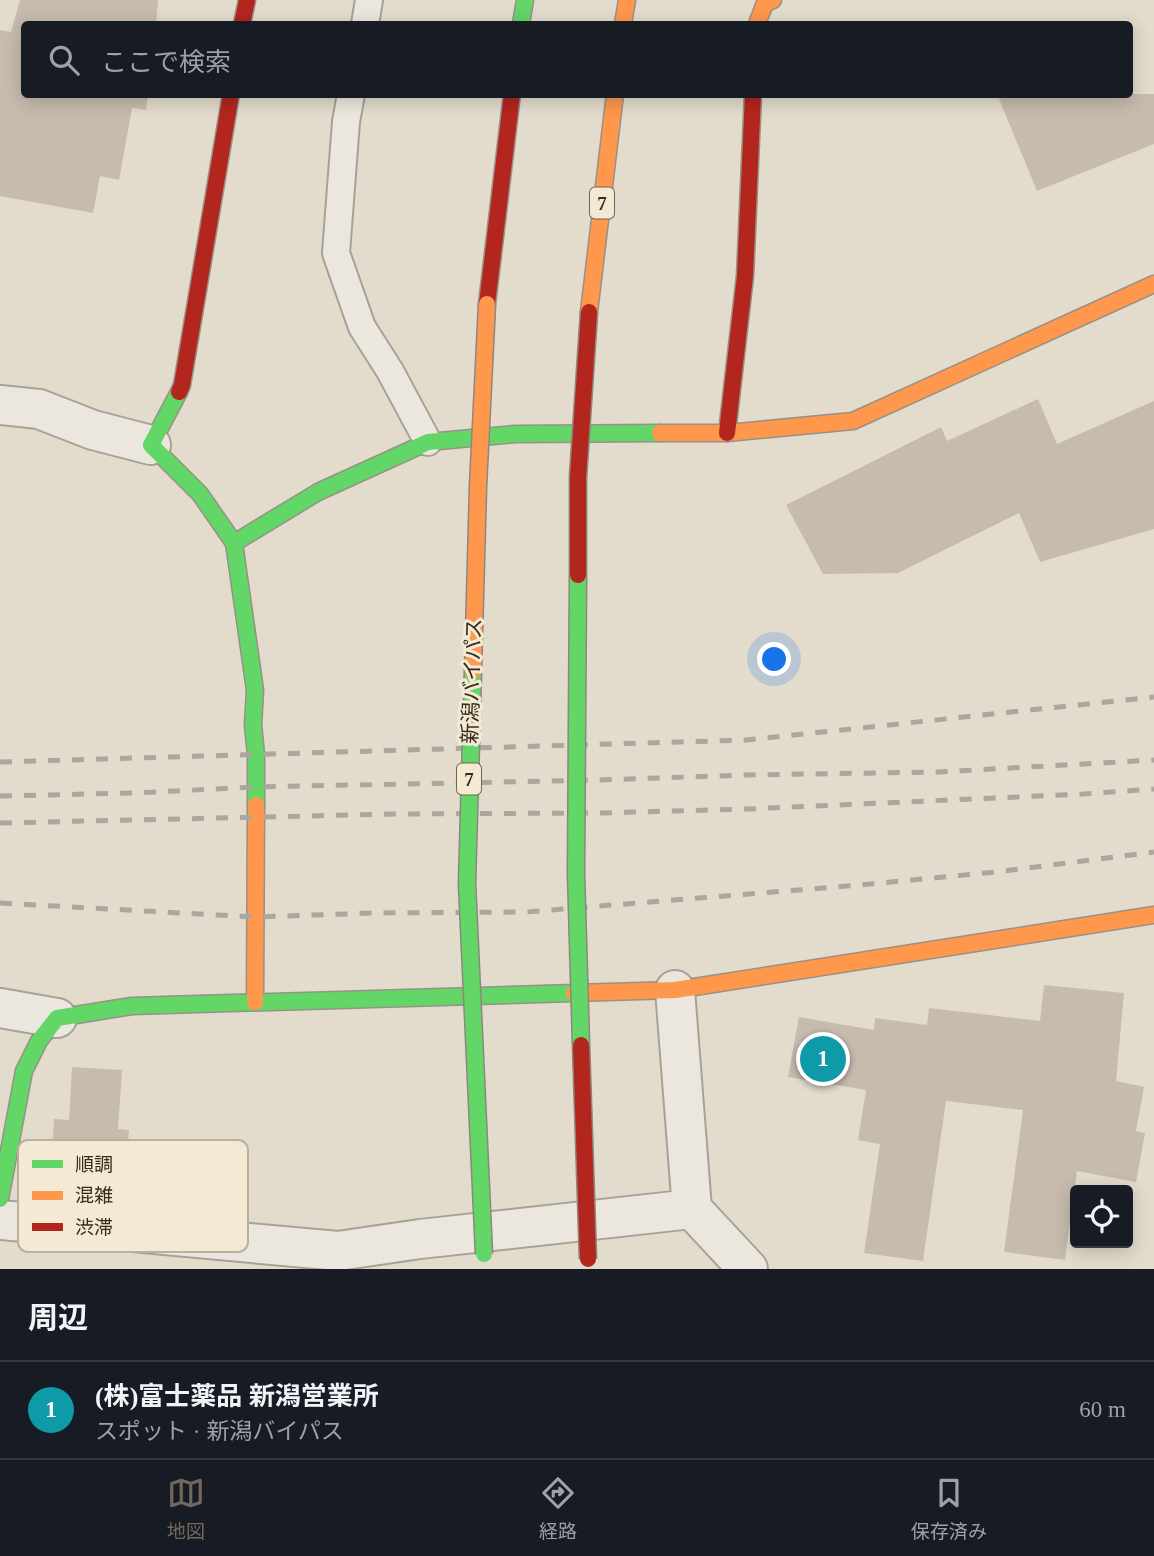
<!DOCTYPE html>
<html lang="ja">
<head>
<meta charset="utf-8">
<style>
  body { margin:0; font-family:"Times New Roman","Noto Sans JP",serif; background:#20242c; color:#f1f3f6 }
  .controls { position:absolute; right:21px; bottom:21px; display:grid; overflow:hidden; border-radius:7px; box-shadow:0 4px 18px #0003 }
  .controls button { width:63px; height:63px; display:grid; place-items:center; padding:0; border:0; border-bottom:2px solid #363941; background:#171b24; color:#f1f3f6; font:35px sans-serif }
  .you { position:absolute; left:775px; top:660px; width:24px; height:24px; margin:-18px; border:5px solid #fff; border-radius:50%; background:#1a73e8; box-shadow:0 0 0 10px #1a73e833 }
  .badge { display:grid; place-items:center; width:46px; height:46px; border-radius:50%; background:#73685c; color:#fff; font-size:23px; font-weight:700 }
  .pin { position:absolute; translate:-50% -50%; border:4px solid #fff; box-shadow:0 2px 7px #0006 }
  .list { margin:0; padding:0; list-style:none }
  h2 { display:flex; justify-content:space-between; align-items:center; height:91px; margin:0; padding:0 28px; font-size:30px }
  h2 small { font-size:23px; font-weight:400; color:#9ea1a6 }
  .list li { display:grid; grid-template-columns:46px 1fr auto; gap:21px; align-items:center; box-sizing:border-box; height:98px; padding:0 28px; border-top:2px solid #363941 }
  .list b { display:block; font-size:26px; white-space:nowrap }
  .list p { margin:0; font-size:23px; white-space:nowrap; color:#9ea1a6 }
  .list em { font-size:23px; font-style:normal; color:#9ea1a6 }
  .icon { flex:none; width:38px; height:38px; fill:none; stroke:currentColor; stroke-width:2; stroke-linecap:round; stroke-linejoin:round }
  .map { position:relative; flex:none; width:1154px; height:1269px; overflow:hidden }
  .search { position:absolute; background:#171b24; box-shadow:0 4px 18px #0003; left:21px; right:21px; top:21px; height:77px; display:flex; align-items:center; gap:18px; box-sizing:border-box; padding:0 24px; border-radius:7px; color:#9ea1a6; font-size:26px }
  .sheet { height:189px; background:#171b24 }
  nav { display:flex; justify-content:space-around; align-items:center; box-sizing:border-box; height:98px; border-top:2px solid #363941; background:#171b24; font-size:19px; color:#9ea1a6 }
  nav a { display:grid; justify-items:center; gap:4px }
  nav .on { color:#73685c }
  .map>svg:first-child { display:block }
  .building { fill:#c7bbae }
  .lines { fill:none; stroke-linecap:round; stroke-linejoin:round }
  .lane-casing { stroke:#a8a197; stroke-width:30 }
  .street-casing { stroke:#a8a197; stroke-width:42 }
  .fast-casing { stroke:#989186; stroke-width:19 }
  .slow-casing { stroke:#989186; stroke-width:19 }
  .jam-casing { stroke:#989186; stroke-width:19 }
  .lane { stroke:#ece7de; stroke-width:26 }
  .street { stroke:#ece7de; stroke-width:38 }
  .fast { stroke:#63d668; stroke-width:16 }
  .slow { stroke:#ff974d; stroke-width:16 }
  .jam { stroke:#b3261e; stroke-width:16 }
  .rail { stroke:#aba69e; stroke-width:5; stroke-dasharray:12 12; stroke-linecap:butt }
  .fast-bridge-casing { stroke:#8e877d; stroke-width:19; stroke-linecap:butt }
  .slow-bridge-casing { stroke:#8e877d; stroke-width:19; stroke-linecap:butt }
  .jam-bridge-casing { stroke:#8e877d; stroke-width:19; stroke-linecap:butt }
  .fast-bridge { stroke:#63d668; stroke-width:16 }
  .slow-bridge { stroke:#ff974d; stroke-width:16 }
  .jam-bridge { stroke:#b3261e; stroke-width:16 }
  .labels { text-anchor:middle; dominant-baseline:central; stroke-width:6; stroke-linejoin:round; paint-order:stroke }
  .shield { fill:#f4ead4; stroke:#706455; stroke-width:2 }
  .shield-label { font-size:19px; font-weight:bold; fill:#372a1f }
  .street-label { font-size:21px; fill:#372a1f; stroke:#f4ead4 }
  .key { fill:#f4ead4; stroke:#bbb09e; stroke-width:2 }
  .key-label { font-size:19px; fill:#372a1f }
</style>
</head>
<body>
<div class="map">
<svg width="1154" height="1269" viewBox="0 0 1154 1269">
  <rect width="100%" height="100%" fill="#e3dccd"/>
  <!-- building -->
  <g class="building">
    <polygon points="20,0 158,0 156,24 24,24 24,94 148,94 146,110 132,108 119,180 100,176 93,213 0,196 0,30 11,32"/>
    <polygon points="997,94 1154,94 1154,144 1037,191"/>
    <polygon points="1038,399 1057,444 1154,401 1154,529 1040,562 1019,513 898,573 823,574 786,505 941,427 947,441"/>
    <polygon points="1044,985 1124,993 1116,1081 1144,1087 1136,1131 1145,1133 1136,1182 1077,1171 1065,1260 1004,1252 1023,1110 946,1101 923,1261 864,1253 880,1144 858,1140 866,1090 788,1077 799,1017 874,1030 875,1018 927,1025 929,1008 1040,1021"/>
    <polygon points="72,1067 122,1070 118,1129 129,1130 123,1204 49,1198 54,1119 69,1120"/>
  </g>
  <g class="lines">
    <defs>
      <g id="lane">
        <polyline points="365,24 369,0"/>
        <polyline points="351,94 346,122 336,253 362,327 390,371 428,442"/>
      </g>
      <g id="street">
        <polyline points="0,405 39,409 93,430 151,445"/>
        <polyline points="675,990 692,1209 748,1269"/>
        <polyline points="0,1008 57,1018"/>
        <polyline points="0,1220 338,1251 420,1239 692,1209"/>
      </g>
      <g id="fast">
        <polyline points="521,24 525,0"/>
        <polyline points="179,392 151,445 200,494 234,543 255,690 253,725 256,755 256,805"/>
        <polyline points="234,543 318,492 428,442 515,434 660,433"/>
        <polyline points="0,1199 24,1071 39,1041 57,1018 132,1006 574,993"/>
      </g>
      <g id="slow">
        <polyline points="623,24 627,0"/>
        <polyline points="757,24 765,3 773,0"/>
        <polyline points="589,312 615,94"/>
        <polyline points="660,433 727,433 853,421 1154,284"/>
        <polyline points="574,993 675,990 1154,915"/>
        <polyline points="255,1002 256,805"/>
      </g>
      <g id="jam">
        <polyline points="242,24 247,0"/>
        <polyline points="487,304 512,94"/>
        <polyline points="179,392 182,385 231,94"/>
        <polyline points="727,433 745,276 753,94"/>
      </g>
    </defs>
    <!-- lane casing -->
    <use href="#lane" class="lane-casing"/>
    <!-- street casing -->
    <use href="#street" class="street-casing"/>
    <!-- fast casing -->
    <use href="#fast" class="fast-casing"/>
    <!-- slow casing -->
    <use href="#slow" class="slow-casing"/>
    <!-- jam casing -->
    <use href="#jam" class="jam-casing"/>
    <!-- lane -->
    <use href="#lane" class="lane"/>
    <!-- street -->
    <use href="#street" class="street"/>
    <!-- fast -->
    <use href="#fast" class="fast"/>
    <!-- slow -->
    <use href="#slow" class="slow"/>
    <!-- jam -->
    <use href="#jam" class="jam"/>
    <!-- rail -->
    <g class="rail">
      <polyline points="0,762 746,740 1154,697"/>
      <polyline points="0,796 133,793 256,787 598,780 747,775 939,772 1154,760"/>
      <polyline points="0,823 395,814 598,813 748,809 1084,794 1154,789"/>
      <polyline points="0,903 254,917 375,913 526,912 860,885 996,872 1154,852"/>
    </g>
    <defs>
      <g id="fast-bridge">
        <polyline points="578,575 576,873 581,1045"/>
        <polyline points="473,671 467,883 484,1254"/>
      </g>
      <polyline id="slow-bridge" points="473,671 478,487 487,304"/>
      <g id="jam-bridge">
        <polyline points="578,575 578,477 589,312"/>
        <polyline points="581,1045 588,1259"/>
      </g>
    </defs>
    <!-- fast-bridge casing -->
    <use href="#fast-bridge" class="fast-bridge-casing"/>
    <!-- slow-bridge casing -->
    <use href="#slow-bridge" class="slow-bridge-casing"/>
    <!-- jam-bridge casing -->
    <use href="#jam-bridge" class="jam-bridge-casing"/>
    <!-- fast-bridge -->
    <use href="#fast-bridge" class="fast-bridge"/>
    <!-- slow-bridge -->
    <use href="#slow-bridge" class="slow-bridge"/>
    <!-- jam-bridge -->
    <use href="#jam-bridge" class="jam-bridge"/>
  </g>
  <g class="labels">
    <!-- shield labels -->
    <g class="shield">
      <rect x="590" y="187.5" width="24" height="31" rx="5"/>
      <rect x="457" y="763.5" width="24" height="31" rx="5"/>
    </g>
    <g class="shield-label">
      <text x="602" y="203">7</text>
      <text x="469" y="779">7</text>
    </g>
    <!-- street labels -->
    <g class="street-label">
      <text transform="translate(472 681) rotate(-88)">新潟バイパス</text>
    </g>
  </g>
  <!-- legend -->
  <rect x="18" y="1140" width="230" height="112" rx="10" class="key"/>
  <rect x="32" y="1160" width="31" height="8" fill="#63d668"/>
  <rect x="32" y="1191" width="31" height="9" fill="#ff974d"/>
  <rect x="32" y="1223" width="31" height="8" fill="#b3261e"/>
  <g class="key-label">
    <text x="75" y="1171">順調</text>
    <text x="75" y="1202">混雑</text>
    <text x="75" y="1234">渋滞</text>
  </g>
</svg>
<div class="controls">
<button><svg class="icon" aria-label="locate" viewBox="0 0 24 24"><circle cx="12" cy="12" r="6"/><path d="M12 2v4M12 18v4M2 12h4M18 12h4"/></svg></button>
</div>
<div class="you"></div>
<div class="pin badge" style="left:823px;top:1059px;background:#0f9aa8">1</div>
<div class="search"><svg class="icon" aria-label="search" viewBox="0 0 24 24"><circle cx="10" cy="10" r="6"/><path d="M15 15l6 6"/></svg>ここで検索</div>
</div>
<section class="sheet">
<h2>周辺<small></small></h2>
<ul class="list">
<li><span class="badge" style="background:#0f9aa8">1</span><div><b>(株)富士薬品 新潟営業所</b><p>スポット · 新潟バイパス</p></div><em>60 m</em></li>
</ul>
</section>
<nav>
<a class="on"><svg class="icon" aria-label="map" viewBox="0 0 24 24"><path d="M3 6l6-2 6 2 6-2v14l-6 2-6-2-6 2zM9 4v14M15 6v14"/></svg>地図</a>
<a><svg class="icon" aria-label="directions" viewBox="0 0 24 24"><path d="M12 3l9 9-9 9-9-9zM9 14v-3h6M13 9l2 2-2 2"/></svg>経路</a>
<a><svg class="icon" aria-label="saved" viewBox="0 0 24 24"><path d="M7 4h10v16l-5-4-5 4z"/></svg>保存済み</a>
</nav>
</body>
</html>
